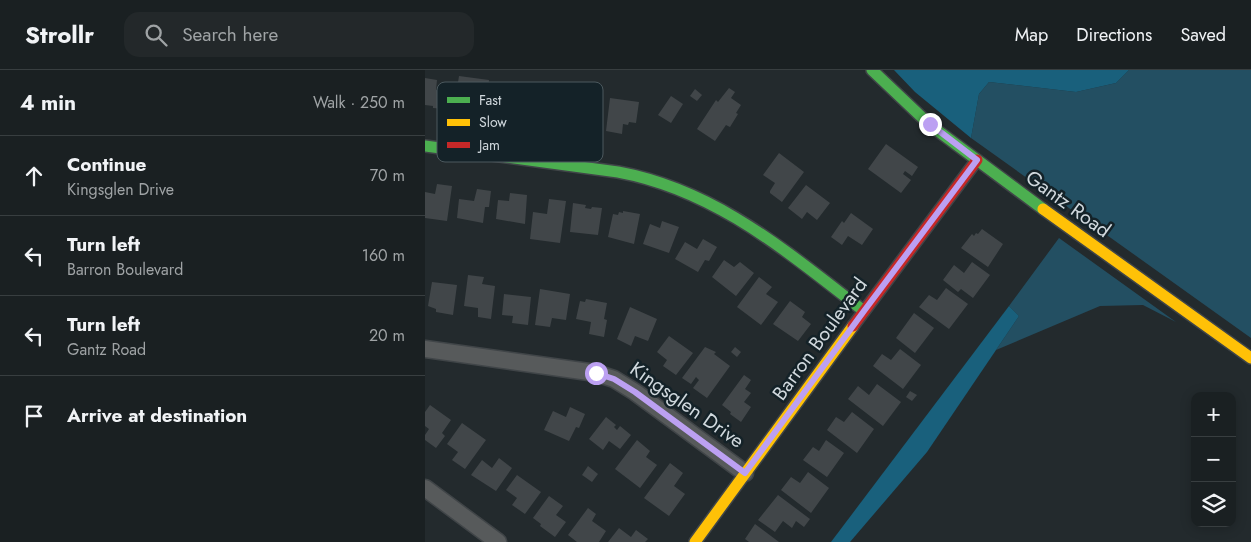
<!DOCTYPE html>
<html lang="en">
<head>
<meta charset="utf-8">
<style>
  body { margin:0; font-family:Jost,sans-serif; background:#23282a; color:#f1f3f6 }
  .controls { position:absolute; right:15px; bottom:15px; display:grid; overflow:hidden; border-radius:10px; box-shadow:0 2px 12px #0003 }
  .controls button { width:45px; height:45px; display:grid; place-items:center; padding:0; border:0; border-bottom:1px solid #383e40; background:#1a2022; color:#f1f3f6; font:25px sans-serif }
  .stop { position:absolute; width:15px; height:15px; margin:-11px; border:4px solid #bca0f2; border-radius:50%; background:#fff }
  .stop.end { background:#bca0f2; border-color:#fff; box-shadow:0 1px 5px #0008 }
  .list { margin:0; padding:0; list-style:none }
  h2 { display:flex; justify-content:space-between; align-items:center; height:65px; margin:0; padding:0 20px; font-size:21px }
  h2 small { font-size:16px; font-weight:400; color:#9fa3a5 }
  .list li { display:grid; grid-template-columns:32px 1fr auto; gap:15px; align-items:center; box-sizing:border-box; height:80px; padding:0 20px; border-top:1px solid #383e40 }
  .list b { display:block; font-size:19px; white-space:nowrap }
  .list p { margin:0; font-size:16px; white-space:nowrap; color:#9fa3a5 }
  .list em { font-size:16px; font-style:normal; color:#9fa3a5 }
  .icon { flex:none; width:28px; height:28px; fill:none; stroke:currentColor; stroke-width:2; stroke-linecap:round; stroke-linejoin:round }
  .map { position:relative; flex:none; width:826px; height:472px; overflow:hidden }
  header { display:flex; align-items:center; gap:30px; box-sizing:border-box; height:70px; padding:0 25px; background:#1a2022; border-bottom:1px solid #383e40 }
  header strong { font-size:24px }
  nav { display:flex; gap:28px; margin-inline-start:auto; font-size:18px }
  .search { width:350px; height:45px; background:#23282a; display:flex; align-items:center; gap:12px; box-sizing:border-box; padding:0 18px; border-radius:15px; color:#9fa3a5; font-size:19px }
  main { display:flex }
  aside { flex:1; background:#1a2022 }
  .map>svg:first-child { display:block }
  .green { fill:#234f62 }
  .forest { fill:#19607c }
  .building { fill:#414649 }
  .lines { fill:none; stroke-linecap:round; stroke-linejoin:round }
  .street-casing { stroke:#404548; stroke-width:19 }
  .fast-casing { stroke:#404548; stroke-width:14 }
  .slow-casing { stroke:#404548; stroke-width:14 }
  .jam-casing { stroke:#404548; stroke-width:14 }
  .street { stroke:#575a5b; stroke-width:16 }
  .fast { stroke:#4caf50; stroke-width:11 }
  .slow { stroke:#ffc107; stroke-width:11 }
  .jam { stroke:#c62828; stroke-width:11 }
  .route { stroke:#bca0f2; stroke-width:6 }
  .labels { text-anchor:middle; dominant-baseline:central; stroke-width:5; stroke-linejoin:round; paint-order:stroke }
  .street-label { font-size:20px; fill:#d0d8dd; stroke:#142228 }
  .key { fill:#142228; stroke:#4c595e; stroke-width:1 }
  .key-label { font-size:14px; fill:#d0d8dd }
</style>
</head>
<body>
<header>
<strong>Strollr</strong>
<div class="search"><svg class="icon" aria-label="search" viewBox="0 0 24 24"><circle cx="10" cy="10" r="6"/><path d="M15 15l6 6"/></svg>Search here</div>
<nav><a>Map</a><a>Directions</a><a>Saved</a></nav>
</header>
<main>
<aside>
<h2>4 min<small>Walk · 250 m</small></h2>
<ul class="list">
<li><svg class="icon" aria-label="ahead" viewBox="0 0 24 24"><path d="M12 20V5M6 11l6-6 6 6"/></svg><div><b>Continue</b><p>Kingsglen Drive</p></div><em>70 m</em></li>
<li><svg class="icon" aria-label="left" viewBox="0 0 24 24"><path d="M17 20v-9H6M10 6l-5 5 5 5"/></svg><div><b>Turn left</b><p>Barron Boulevard</p></div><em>160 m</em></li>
<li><svg class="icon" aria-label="left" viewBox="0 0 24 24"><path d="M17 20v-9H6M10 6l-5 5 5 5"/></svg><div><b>Turn left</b><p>Gantz Road</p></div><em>20 m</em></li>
<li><svg class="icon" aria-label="arrive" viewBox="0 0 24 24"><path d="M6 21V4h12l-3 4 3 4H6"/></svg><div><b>Arrive at destination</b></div></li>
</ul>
</aside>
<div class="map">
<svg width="826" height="472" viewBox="0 0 826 472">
  <rect width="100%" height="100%" fill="#232a2d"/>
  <!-- green -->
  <g class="green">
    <polygon points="704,0 826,0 826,268 546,68 554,24 564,12 651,22 691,13"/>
    <polygon points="634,168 751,252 718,235 675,236 571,280 594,246 584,236"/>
  </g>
  <!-- forest -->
  <g class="forest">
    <polygon points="469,0 704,0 691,13 651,22 564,12 554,24 546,68 490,22"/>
    <polygon points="584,236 594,246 502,382 425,472 406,472"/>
  </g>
  <!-- building -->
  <g class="building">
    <polygon points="34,6 64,10 60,45 43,43 45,34 40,34 40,40 29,38"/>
    <polygon points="0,8 12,10 11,20 23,22 21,39 8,38 8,36 0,35"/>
    <polygon points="70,12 101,15 97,48 87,46 88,40 84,40 83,49 66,47"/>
    <polygon points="304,18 310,22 306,28 316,35 311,43 313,44 305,57 301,55 290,71 272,59 291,30 293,32"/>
    <polygon points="270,19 277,25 272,31 265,26"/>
    <polygon points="246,26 258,34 246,53 233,45"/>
    <polygon points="185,28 214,32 211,53 204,52 203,55 198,54 197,64 181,61"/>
    <polygon points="461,74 493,97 487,106 480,101 478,104 486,110 476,123 443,99"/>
    <polygon points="354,83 379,102 357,132 345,123 345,121 350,113 338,105"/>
    <polygon points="12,114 27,116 22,151 0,148 0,122 10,124"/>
    <polygon points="381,115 405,133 392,150 382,142 377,149 363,138"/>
    <polygon points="52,119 66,121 64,137 60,137 58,153 32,148 34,129 49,131"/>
    <polygon points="85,123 102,125 100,154 71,149 73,130 84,131"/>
    <polygon points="124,129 141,131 135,173 105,169 108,142 122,144"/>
    <polygon points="148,133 161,135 160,138 166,139 167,137 177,138 173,165 145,162"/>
    <polygon points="198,141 215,144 209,174 183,167 188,144 193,145 194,142 198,143"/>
    <polygon points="426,143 448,159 437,175 423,166 417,175 406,167 417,151 419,153"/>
    <polygon points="237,151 254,157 244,183 218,174 225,154 235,158"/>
    <polygon points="557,159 578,174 563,197 536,178 547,164 549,166 551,163 553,164"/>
    <polygon points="278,169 292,177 284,191 280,190 273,202 250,189 260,172 272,179"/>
    <polygon points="299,190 309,197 315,192 329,203 311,226 287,207"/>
    <polygon points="547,192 565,205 548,228 536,219 533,222 518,210 529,195 539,203"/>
    <polygon points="43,205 59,207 57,214 70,216 66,249 53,247 53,238 39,236"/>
    <polygon points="334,207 347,217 341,224 353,232 336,255 312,237"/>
    <polygon points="7,212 32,215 28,245 11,242 11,239 3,236"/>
    <polygon points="521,218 543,234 524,259 494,237 504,225 512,230"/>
    <polygon points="115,219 145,224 141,250 127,248 125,257 110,255"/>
    <polygon points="79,224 106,227 103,255 87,253 88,246 77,245"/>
    <polygon points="161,229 182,233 179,249 182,250 179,267 164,264 166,252 151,249 155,231 160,232"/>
    <polygon points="365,231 380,242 377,247 386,254 373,271 348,254"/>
    <polygon points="205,237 232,249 223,271 210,266 206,276 192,269"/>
    <polygon points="489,243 509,258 490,283 471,268"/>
    <polygon points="244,266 268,283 251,305 238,296 242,290 232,282"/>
    <polygon points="280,277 291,282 289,284 305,296 282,328 268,318 274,310 271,307 266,314 257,308"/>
    <polygon points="310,277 316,282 312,287 306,282"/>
    <polygon points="475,279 496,295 478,319 448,296 457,284 466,290"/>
    <polygon points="319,305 326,310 320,319 326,323 319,332 326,337 316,352 305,344 306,342 297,335"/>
    <polygon points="452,314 476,332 458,356 423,329 433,316 444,325"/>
    <polygon points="485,321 492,325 487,331 481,327"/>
    <polygon points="5,335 26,350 17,363 20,366 11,378 0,370 0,365 4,359 0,356 0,342"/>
    <polygon points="145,337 160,344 154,358 151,357 144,371 119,360 128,341 141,347"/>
    <polygon points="427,342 449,359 432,383 402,360 411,347 419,352"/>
    <polygon points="181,347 191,355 189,357 192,360 195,356 206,365 195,379 184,371 178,380 164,369"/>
    <polygon points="37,353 61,370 40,399 27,390 33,382 22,374"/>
    <polygon points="212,370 225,381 221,387 232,395 215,418 190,399"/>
    <polygon points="401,370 419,383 402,407 378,390 388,377 394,381"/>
    <polygon points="74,388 87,398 71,421 46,405 57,390 67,398"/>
    <polygon points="245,393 258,403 249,416 260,424 244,446 219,428"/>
    <polygon points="163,396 173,404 167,412 157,405"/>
    <polygon points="383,402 404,418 386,443 356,420 366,407 375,413"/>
    <polygon points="92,405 116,422 100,444 87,435 92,428 81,420"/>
    <polygon points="353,425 385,449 379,457 371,451 367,458 358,451 350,462 333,450"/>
    <polygon points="124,426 138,436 131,445 141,452 130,467 115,456 116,454 108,448"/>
    <polygon points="163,438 171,444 167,451 181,461 174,472 152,472 143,465"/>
    <polygon points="330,454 354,472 324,472 320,469"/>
    <polygon points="194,458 206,467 211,460 223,469 220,472 183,472"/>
  </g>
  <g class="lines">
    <defs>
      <g id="street">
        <polyline points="0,279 171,303 189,309 210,322 320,403"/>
        <polyline points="0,418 73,472"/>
      </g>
      <g id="fast">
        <polyline points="447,0 505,55 618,139"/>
        <path d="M0 76 193 102C291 120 362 182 439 241"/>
      </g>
      <g id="slow">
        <polyline points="618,139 826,288"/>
        <polyline points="270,472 428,256"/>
      </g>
      <polyline id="jam" points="428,256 552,90"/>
    </defs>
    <!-- street casing -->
    <use href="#street" class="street-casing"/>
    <!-- fast casing -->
    <use href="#fast" class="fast-casing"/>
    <!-- slow casing -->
    <use href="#slow" class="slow-casing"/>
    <!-- jam casing -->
    <use href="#jam" class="jam-casing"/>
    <!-- street -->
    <use href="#street" class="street"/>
    <!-- fast -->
    <use href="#fast" class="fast"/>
    <!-- slow -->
    <use href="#slow" class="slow"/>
    <!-- jam -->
    <use href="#jam" class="jam"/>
  </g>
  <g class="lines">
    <!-- route -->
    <polyline class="route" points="171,303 189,309 210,322 320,403 439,241 552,90 505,54"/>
  </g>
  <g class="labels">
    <!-- street labels -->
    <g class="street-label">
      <text transform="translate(643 134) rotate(36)">Gantz Road</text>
      <text transform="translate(395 269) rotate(-54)">Barron Boulevard</text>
      <text transform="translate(262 335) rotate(35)">Kingsglen Drive</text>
    </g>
  </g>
  <!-- legend -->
  <rect x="12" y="12" width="166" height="80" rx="8" class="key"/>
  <rect x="22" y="27" width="23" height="6" fill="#4caf50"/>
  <rect x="22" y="49" width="23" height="7" fill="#ffc107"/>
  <rect x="22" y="72" width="23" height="6" fill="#c62828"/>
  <g class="key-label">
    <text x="54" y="35">Fast</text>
    <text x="54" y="57">Slow</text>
    <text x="54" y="80">Jam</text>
  </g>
</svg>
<div class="controls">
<button>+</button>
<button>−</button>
<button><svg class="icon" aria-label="layers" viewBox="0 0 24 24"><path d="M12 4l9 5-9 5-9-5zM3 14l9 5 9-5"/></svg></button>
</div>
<div class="stop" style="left:171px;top:303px"></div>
<div class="stop end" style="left:505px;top:54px"></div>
</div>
</main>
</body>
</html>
